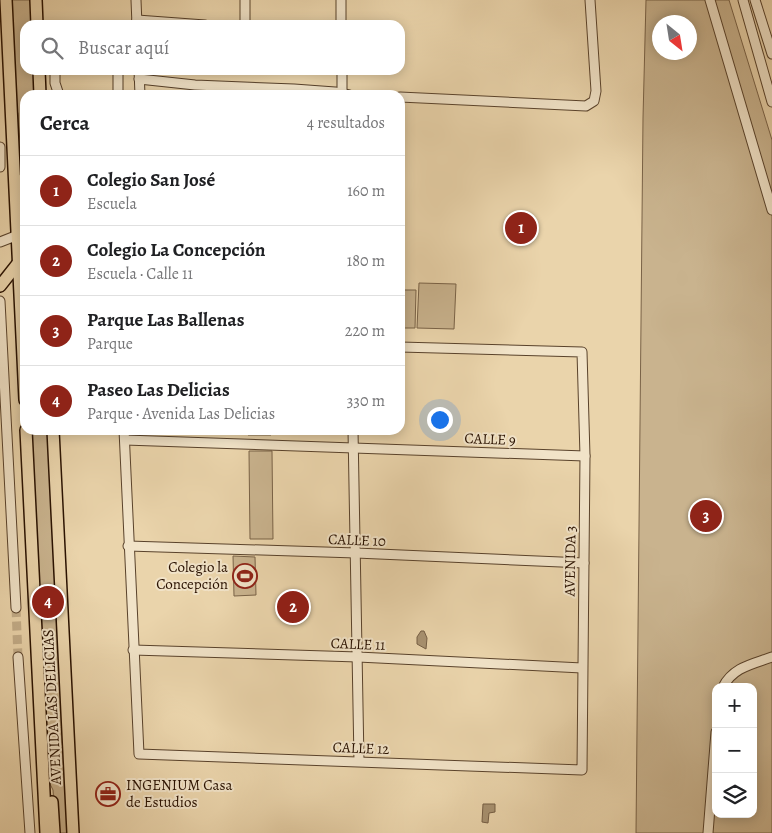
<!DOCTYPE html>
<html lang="es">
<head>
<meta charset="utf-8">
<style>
  body { margin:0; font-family:Alegreya,serif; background:#f2f2f2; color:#202124 }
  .controls { position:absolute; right:15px; bottom:15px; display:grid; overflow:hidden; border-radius:10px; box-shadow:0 2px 12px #0003 }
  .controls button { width:45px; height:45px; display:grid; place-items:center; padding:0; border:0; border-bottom:1px solid #e0e0e0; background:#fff; color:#202124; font:25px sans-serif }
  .compass { position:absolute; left:652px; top:15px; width:45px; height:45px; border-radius:50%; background:#fff; box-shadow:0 2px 12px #0003; rotate:150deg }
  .you { position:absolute; left:439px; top:419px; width:18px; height:18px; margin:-12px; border:4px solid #fff; border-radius:50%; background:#1a73e8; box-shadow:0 0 0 8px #1a73e833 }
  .badge { display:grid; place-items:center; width:32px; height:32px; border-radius:50%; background:#8f2418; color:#fff; font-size:16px; font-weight:700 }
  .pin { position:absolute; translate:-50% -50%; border:2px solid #fff; box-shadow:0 1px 5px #0006 }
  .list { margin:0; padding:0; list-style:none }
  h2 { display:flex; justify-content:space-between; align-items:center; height:65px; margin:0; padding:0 20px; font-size:21px }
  h2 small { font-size:16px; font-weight:400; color:#757577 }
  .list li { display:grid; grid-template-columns:32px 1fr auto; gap:15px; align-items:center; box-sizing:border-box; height:70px; padding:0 20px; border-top:1px solid #e0e0e0 }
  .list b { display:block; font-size:19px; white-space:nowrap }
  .list p { margin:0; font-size:16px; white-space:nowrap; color:#757577 }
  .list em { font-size:16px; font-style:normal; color:#757577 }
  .icon { flex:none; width:28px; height:28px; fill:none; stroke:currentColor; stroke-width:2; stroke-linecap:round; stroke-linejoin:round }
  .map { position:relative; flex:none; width:772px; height:833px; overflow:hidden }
  .search { position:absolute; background:#fff; box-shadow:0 2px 12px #0003; left:20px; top:20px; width:385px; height:55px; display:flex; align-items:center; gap:12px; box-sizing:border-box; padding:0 18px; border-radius:15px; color:#757577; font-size:19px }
  .panel { position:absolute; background:#fff; box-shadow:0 2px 12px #0003; left:20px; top:90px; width:385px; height:345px; border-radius:15px }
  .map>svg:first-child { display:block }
  .green { fill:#c9b38e; stroke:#796247; fill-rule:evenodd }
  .water { fill:#a89271; stroke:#755e44 }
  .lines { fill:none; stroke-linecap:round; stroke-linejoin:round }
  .minor-tunnel { stroke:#c3ad89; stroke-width:9; stroke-dasharray:9 4.5; stroke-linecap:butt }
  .minor-casing { stroke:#59422b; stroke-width:11 }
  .major-casing { stroke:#291100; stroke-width:14 }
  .minor { stroke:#f1e3c8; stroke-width:9 }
  .major { stroke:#ead4ab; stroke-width:11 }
  .labels { text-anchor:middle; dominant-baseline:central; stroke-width:4; stroke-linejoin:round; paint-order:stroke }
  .street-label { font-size:15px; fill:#291100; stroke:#f1e3c8 }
  .poi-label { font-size:15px; fill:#291100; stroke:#f1e3c8; text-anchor:end }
</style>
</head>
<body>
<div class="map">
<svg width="772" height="833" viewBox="0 0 772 833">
  <rect width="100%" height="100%" fill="#ead4ab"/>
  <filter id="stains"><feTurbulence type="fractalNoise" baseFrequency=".004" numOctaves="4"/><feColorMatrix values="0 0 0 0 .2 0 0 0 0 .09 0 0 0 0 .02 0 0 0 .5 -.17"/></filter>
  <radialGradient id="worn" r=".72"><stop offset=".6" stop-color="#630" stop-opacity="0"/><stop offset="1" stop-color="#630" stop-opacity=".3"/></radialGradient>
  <!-- green -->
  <g class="green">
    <polygon points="6,0 36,0 37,25 25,25 25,70 38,70 39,95 25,95 25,390 18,235 23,191 18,113 10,101"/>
    <path d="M646 0H729L772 140V833H636L643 118ZM660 22H690V52H660ZM716 687H753V814H716Z"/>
    <polygon points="419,283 456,284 454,329 417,328"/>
    <polygon points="400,290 416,290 415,328 400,328"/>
    <polygon points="27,430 53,430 71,833 56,833 53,790 45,774"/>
    <polygon points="248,430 270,430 271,435 248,435"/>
    <polygon points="249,451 272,451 273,539 250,539"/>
    <polygon points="233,556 255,557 256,595 234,596"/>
  </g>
  <!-- water -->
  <g class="water">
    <polygon points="421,631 424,631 427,638 426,649 417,644 417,637"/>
    <polygon points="483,804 495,804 495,812 489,813 488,823 482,822"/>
  </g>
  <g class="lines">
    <!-- minor-tunnel -->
    <polyline class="minor-tunnel" points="16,608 18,657"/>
    <defs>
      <g id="minor">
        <polyline points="136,0 137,25"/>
        <polyline points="245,0 245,25"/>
        <polyline points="341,0 341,25"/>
        <polyline points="710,0 772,210"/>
        <polyline points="743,0 772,102"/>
        <polyline points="755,0 772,54"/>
        <polyline points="137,20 205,25"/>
        <polyline points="55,70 55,83 59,95"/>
        <polyline points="139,70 140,95"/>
        <polyline points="342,70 342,95"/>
        <polyline points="139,79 195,85 294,89 335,92 349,95"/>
        <polyline points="118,95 118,70"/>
        <polyline points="400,97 586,106 594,101 596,91 590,0"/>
        <polyline points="0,147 0,167"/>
        <polyline points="0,242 18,235"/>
        <polyline points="0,301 16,608"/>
        <polyline points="124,430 139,754 582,770 585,456 582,352 400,347"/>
        <polyline points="353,430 359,761"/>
        <polyline points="125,440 585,456"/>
        <polyline points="128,546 356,553 584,563"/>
        <polyline points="133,650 358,657 582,668"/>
        <polyline points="18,657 30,833"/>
        <path d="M723 687C733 667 753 664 772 657"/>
        <polyline points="708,833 716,732"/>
      </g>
      <g id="major">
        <polyline points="6,0 25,400"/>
        <polyline points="36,0 37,25"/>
        <polyline points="39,70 40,95"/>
        <polyline points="22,180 25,203"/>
        <polyline points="0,286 19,262"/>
        <polyline points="26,430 46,833"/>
        <polyline points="53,430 73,833"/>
        <polyline points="52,802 54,833"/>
      </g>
    </defs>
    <!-- minor casing -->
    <use href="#minor" class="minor-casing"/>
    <!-- major casing -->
    <use href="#major" class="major-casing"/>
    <!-- minor -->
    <use href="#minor" class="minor"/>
    <!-- major -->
    <use href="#major" class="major"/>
  </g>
  <!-- icons -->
  <defs>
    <symbol id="stadium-ring" viewBox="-11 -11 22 22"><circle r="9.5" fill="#f1e3c8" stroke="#8f2418" stroke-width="1.5"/><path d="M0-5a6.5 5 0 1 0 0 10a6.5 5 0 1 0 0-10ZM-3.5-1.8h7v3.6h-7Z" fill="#8f2418"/></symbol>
    <symbol id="office-ring" viewBox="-11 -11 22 22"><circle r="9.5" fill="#f1e3c8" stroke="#8f2418" stroke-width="1.5"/><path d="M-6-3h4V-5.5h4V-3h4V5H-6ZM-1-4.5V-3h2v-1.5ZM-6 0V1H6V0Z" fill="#8f2418"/></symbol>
  </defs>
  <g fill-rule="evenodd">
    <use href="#stadium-ring" x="231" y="562" width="28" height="28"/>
    <use href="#office-ring" x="94" y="780" width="28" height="28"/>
  </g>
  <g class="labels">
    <!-- street labels -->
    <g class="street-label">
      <text transform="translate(490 439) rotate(2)">CALLE 9</text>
      <text transform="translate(357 540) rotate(2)">CALLE 10</text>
      <text transform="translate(570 561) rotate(-89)">AVENIDA 3</text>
      <text transform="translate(358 644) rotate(2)">CALLE 11</text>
      <text transform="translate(52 707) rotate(-93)">AVENIDA LAS DELICIAS</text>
      <text transform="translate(361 748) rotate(2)">CALLE 12</text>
    </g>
    <!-- poi labels -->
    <g class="poi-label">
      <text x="228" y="567">Colegio la<tspan x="228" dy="17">Concepción</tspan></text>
      <text x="126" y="785" text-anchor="start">INGENIUM Casa<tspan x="126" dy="17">de Estudios</tspan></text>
    </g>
  </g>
  <rect width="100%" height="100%" filter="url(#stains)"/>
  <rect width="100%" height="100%" fill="url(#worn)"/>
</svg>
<div class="controls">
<button>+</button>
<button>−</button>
<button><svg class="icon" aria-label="layers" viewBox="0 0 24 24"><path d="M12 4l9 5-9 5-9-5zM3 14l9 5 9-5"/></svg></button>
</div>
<svg class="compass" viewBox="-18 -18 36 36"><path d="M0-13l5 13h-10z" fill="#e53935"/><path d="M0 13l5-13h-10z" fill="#757577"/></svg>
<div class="you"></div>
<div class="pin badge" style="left:521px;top:228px">1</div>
<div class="pin badge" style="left:293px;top:607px">2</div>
<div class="pin badge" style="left:706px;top:516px">3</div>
<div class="pin badge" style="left:48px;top:602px">4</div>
<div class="search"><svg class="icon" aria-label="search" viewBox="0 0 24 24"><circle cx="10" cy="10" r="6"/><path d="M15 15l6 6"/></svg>Buscar aquí</div>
<section class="panel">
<h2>Cerca<small>4 resultados</small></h2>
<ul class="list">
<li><span class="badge">1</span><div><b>Colegio San José</b><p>Escuela</p></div><em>160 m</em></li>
<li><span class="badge">2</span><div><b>Colegio La Concepción</b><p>Escuela · Calle 11</p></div><em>180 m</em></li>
<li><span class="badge">3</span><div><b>Parque Las Ballenas</b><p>Parque</p></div><em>220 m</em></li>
<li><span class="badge">4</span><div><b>Paseo Las Delicias</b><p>Parque · Avenida Las Delicias</p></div><em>330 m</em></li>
</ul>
</section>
</div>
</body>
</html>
